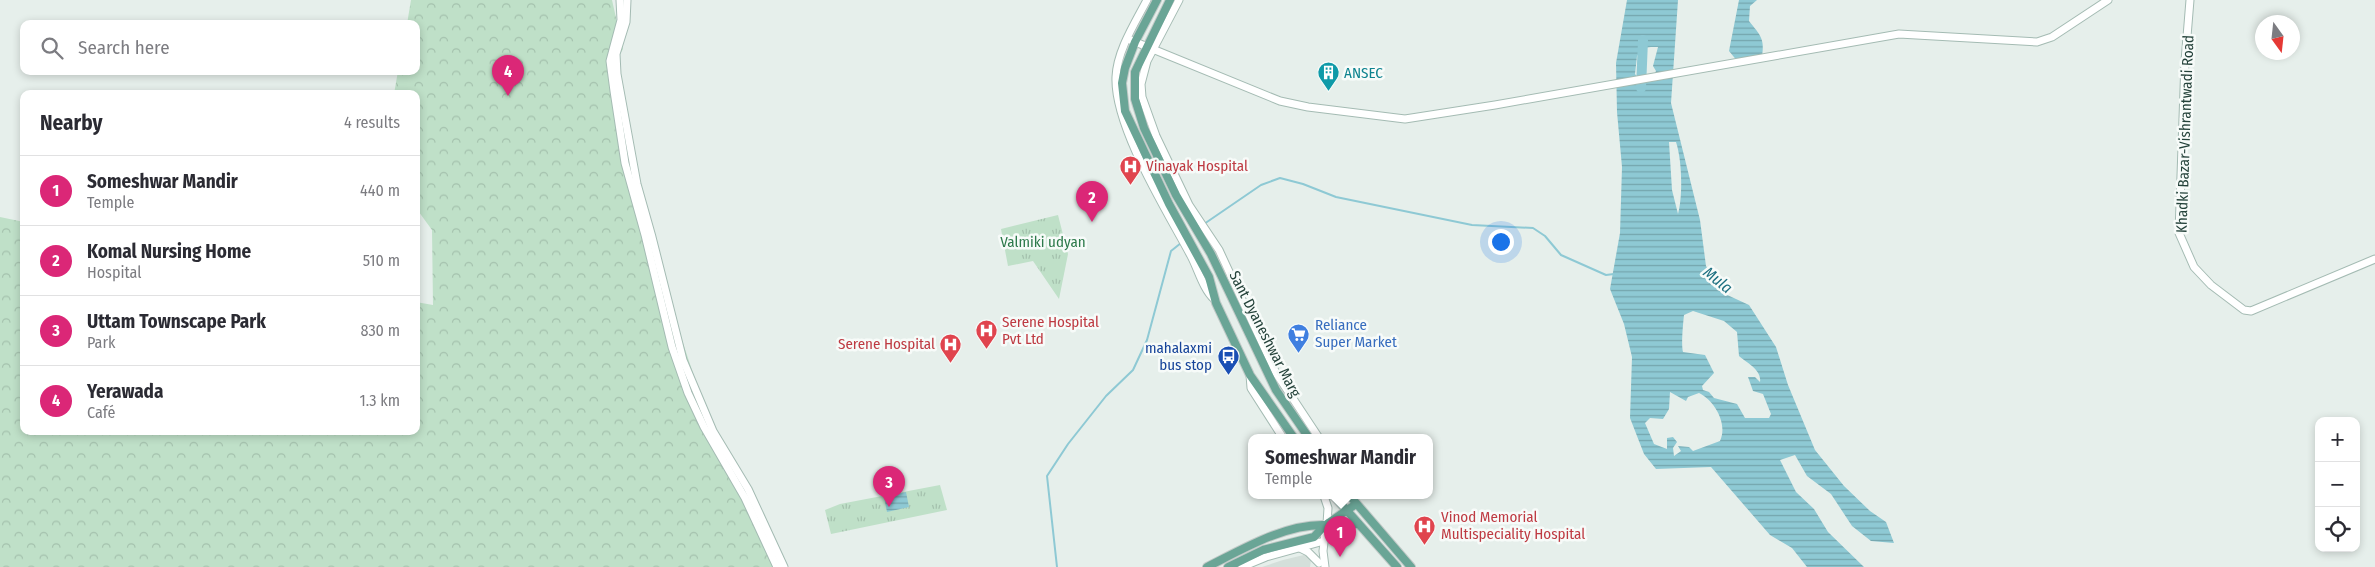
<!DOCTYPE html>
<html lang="en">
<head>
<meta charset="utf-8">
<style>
  body { margin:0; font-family:"Fira Sans Condensed",sans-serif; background:#f2f2f3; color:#2b2b33 }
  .controls { position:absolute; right:15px; bottom:15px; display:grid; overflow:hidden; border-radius:10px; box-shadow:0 2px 8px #0003 }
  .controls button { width:45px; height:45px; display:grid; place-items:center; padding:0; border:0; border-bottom:1px solid #e1e1e2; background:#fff; color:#2b2b33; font:25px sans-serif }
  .compass { position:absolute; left:2255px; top:15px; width:45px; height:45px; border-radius:50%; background:#fff; box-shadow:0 2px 8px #0003; rotate:165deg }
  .you { position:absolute; left:1500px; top:241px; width:18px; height:18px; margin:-12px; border:4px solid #fff; border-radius:50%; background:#1a73e8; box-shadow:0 0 0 8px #1a73e833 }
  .badge { display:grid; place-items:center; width:32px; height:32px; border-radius:50%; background:#db2777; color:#fff; font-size:16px; font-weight:700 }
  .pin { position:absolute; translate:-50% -41px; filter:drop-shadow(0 1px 2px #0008) }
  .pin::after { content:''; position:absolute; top:26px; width:18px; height:15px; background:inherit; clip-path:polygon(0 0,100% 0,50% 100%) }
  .popup { position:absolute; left:1248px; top:434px; width:185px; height:65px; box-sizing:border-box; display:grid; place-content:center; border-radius:10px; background:#fff; filter:drop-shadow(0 1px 4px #0005); font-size:16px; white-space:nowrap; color:#7c7c81 }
  .popup b { font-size:19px; color:#2b2b33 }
  .popup::after { content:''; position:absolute; left:50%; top:100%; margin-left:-10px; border:10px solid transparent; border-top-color:#fff }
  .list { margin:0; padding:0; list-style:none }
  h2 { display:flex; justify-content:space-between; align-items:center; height:65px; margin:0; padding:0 20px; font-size:21px }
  h2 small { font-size:16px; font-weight:400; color:#7c7c81 }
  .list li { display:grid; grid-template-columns:32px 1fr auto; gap:15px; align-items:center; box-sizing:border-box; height:70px; padding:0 20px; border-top:1px solid #e1e1e2 }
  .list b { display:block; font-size:19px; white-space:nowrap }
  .list p { margin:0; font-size:16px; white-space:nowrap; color:#7c7c81 }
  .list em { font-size:16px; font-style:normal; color:#7c7c81 }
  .icon { flex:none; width:28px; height:28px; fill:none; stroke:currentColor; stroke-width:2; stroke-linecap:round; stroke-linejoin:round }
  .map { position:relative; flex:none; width:2375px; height:567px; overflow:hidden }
  .search { position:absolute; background:#fff; box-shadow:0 2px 8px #0003; left:20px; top:20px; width:400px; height:55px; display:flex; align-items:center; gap:12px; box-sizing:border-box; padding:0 18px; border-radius:10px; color:#7c7c81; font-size:19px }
  .panel { position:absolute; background:#fff; box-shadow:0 2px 8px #0003; left:20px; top:90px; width:400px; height:345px; border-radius:10px }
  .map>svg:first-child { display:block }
  .built { fill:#d4dfda }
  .grass { fill:url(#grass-tufts) }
  .forest { fill:url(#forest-crowns) }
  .water { fill:url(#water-rules); fill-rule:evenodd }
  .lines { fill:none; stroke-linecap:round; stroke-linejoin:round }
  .stream { stroke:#8ec9d4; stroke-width:2 }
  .river { stroke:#8ec9d4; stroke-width:10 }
  .secondary-casing { stroke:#a4bbb3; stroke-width:9 }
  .primary-casing { stroke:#c2cac8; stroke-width:10 }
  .secondary { stroke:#fff; stroke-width:7 }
  .primary { stroke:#6aa596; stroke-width:8 }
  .labels { text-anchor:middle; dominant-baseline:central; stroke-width:5; stroke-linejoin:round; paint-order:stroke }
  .culture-label { font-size:15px; fill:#0d838f; stroke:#f7fbf9; text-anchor:start }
  .street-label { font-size:15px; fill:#24423a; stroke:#f7fbf9 }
  .health-label { font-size:15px; fill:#be3a42; stroke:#f7fbf9; text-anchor:start }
  .park-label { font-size:15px; fill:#2d7a4b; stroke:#f7fbf9 }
  .shop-label { font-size:15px; fill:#366cbe; stroke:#f7fbf9; text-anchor:start }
  .transit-label { font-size:15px; fill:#164399; stroke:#f7fbf9; text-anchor:end }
  .water-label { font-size:16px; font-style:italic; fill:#1c6f80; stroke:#f7fbf9 }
</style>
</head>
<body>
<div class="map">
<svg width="2375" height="567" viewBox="0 0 2375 567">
  <defs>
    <pattern id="grass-tufts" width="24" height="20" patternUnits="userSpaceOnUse" patternTransform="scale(1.25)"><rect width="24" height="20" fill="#bfe0c8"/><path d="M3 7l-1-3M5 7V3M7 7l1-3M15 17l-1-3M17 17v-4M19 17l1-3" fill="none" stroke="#a4c1ad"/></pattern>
    <pattern id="forest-crowns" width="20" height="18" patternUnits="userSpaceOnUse" patternTransform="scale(1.25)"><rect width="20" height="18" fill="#bfe0c8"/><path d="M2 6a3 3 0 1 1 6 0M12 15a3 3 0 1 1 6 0" fill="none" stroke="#a4c1ad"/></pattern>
    <pattern id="water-rules" width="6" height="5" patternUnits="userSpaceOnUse" patternTransform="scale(1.25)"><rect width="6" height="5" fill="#8ec9d4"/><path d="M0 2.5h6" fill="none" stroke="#74a5ad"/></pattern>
  </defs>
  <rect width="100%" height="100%" fill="#e6efeb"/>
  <!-- built -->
  <polygon class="built" points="1312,553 1310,567 1262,567 1283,560"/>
  <!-- grass -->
  <g class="grass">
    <polygon points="1058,215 1068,254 1059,299 1033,261 1008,266 1001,229"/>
    <polygon points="940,485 947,510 831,534 825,510 840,504"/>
  </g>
  <!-- forest -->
  <polygon class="forest" points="411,0 612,0 623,49 619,56 616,111 625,130 631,187 713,433 782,567 0,567 0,217 24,222 24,431 416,431 416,302 433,305 432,230 416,208 416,94 394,94 398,71 416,71 416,24 407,24"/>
  <!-- water -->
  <g class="water">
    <path d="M1627 0H1678L1671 103 1700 220 1706 266 1723 293 1749 305 1776 347 1788 385 1815 450 1844 486 1870 511 1886 522 1894 543 1871 541 1852 526 1831 494 1807 476 1795 455 1780 460 1796 492 1814 509 1828 532 1864 567H1807L1792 548 1770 535 1711 467 1656 469 1644 454 1630 418 1632 357 1624 324 1610 289 1620 233 1622 167 1617 112 1616 63ZM1651 47H1658L1653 66 1656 71 1652 79 1641 82 1635 74 1637 56 1643 48ZM1669 142H1676C1682 160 1683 196 1678 214L1672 190ZM1693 311 1724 321 1737 332 1739 356C1747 363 1762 370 1760 382L1755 377H1748L1753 391 1763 394 1771 414 1769 418H1745L1737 404 1714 398 1709 392 1703 390 1702 386 1714 373 1705 355 1683 352C1681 345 1683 324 1684 315ZM1670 392 1686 401 1688 397 1699 393C1715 401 1728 424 1720 441L1693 451 1689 447 1678 446 1681 451 1674 456 1673 448 1677 442 1673 437 1667 438V449L1654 444 1645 423 1650 418 1663 419 1669 409Z"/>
    <path d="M1739 0H1757L1750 6 1749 21C1760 35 1765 38 1762 57L1738 62 1729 51Z"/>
    <polygon points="906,492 909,507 887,512 884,497"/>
  </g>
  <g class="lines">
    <!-- stream -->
    <g class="stream">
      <polyline points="1204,224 1261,185 1280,178 1303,184 1336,197 1472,225 1533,228 1545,236 1561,255 1606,275 1614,274"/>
      <polyline points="1057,567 1047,476 1068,444 1106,396 1133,370 1147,340 1171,251 1181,243"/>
    </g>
    <!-- river -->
    <polyline class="river" points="1641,88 1643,40"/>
    <defs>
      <g id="secondary">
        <polyline points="620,0 621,20 610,61 614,91 625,163 645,235 672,347 688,393 704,427 745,498 777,567"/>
        <polyline points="627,0 626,22 616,54 617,74 637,184 652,237 683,360 713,431 748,489 784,567"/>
        <path d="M1147 0C1135 23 1117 51 1116 77 1114 127 1167 211 1191 256 1198 269 1203 289 1214 299"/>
        <polyline points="1179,0 1147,61 1141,84 1142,97 1156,136 1189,205 1219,250 1276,373 1319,438"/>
        <polyline points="2190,0 2185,61 2179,233 2194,267 2211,285 2244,310 2251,311 2375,259"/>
        <polyline points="1128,39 1280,101 1308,107 1405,119 1495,105 1899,34 2037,42 2052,37 2108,0"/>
        <polyline points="1250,375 1251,388 1283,438"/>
        <polyline points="1324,496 1328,508 1327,524"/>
        <polyline points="1300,548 1308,552 1319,563"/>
        <polyline points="1242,567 1266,557 1324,541"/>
        <polyline points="1325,567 1323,551 1326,525"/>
      </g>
      <g id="primary">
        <polyline points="1157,0 1135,42 1125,68 1122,83 1125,111 1169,204 1209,277 1216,303 1250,375 1294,438"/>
        <polyline points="1170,0 1135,72 1135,99 1144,128 1176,195 1211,254 1276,390 1309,438"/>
        <polyline points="1334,496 1397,567"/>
        <polyline points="1350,496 1411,567"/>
        <polyline points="1329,523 1358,524"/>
        <path d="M1207 567C1241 550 1286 523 1326 525"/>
        <polyline points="1228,567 1263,550 1314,537 1324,526 1356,504"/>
      </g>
    </defs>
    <!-- secondary casing -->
    <use href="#secondary" class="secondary-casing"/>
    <!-- primary casing -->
    <use href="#primary" class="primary-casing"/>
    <!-- secondary -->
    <use href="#secondary" class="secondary"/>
    <!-- primary -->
    <use href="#primary" class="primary"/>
  </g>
  <!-- icons -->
  <defs>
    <symbol id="building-pin" viewBox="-11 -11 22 30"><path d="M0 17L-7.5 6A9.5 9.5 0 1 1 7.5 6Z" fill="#0f9aa8" stroke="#f7fbf9"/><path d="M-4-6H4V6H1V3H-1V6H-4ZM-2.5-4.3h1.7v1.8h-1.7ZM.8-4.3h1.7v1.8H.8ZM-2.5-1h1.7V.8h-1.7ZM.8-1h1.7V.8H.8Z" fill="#fff"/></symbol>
    <symbol id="hospital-pin" viewBox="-11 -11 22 30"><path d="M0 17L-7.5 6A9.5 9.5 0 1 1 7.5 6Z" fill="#e0444e" stroke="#f7fbf9"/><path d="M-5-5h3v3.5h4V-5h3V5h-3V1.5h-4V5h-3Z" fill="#fff"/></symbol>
    <symbol id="supermarket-pin" viewBox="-11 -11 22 30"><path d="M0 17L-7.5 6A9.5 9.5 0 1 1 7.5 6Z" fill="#3f7fe0" stroke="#f7fbf9"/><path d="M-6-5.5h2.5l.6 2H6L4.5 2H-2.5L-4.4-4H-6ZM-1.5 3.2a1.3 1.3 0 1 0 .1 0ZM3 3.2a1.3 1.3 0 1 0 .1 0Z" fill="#fff"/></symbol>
    <symbol id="bus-pin" viewBox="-11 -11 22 30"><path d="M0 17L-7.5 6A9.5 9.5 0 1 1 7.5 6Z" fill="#1a4fb4" stroke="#f7fbf9"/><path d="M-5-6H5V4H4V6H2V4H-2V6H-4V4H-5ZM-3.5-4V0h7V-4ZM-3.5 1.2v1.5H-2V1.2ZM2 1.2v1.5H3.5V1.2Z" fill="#fff"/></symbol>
  </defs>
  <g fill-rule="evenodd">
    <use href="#building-pin" x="1316" y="60" width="25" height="34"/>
    <use href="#hospital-pin" x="1118" y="154" width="25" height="34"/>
    <use href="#hospital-pin" x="974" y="318" width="25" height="34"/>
    <use href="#supermarket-pin" x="1286" y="322" width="25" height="34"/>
    <use href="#hospital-pin" x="938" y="332" width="25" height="34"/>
    <use href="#bus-pin" x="1216" y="344" width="25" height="34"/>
    <use href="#hospital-pin" x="1412" y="514" width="25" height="34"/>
  </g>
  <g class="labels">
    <!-- culture labels -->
    <g class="culture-label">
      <text x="1344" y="73">ANSEC</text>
    </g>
    <!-- street labels -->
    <g class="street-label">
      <text transform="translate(2185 134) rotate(-88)">Khadki Bazar-Vishrantwadi Road</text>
      <text transform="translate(1265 334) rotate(63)">Sant Dyaneshwar Marg</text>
    </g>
    <!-- health labels -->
    <g class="health-label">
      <text x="1146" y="166">Vinayak Hospital</text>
      <text x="1002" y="322">Serene Hospital<tspan x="1002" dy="17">Pvt Ltd</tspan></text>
      <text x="935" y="344" text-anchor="end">Serene Hospital</text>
      <text x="1441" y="517">Vinod Memorial<tspan x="1441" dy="17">Multispeciality Hospital</tspan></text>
    </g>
    <!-- park labels -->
    <g class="park-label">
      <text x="1043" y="242">Valmiki udyan</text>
    </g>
    <!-- shop labels -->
    <g class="shop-label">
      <text x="1315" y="325">Reliance<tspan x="1315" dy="17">Super Market</tspan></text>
    </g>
    <!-- transit labels -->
    <g class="transit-label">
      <text x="1212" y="348">mahalaxmi<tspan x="1212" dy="17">bus stop</tspan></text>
    </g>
    <!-- water labels -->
    <g class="water-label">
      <text transform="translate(1718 280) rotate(39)">Mula</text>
    </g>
  </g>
</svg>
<div class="controls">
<button>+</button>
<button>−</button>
<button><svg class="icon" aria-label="locate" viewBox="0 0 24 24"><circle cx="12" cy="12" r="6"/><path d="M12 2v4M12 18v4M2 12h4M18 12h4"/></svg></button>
</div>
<svg class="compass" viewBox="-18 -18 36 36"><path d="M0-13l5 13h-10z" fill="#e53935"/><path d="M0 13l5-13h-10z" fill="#7c7c81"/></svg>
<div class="you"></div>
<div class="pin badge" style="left:1340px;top:557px">1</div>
<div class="popup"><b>Someshwar Mandir</b>Temple</div>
<div class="pin badge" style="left:1092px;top:222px">2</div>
<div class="pin badge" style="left:889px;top:507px">3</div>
<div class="pin badge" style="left:508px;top:96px">4</div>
<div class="search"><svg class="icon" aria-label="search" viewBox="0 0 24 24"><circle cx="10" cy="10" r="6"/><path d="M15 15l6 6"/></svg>Search here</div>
<section class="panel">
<h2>Nearby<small>4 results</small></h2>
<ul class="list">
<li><span class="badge">1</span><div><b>Someshwar Mandir</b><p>Temple</p></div><em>440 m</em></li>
<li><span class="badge">2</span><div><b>Komal Nursing Home</b><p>Hospital</p></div><em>510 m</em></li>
<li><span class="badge">3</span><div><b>Uttam Townscape Park</b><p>Park</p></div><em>830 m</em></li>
<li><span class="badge">4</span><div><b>Yerawada</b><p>Café</p></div><em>1.3 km</em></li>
</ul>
</section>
</div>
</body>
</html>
